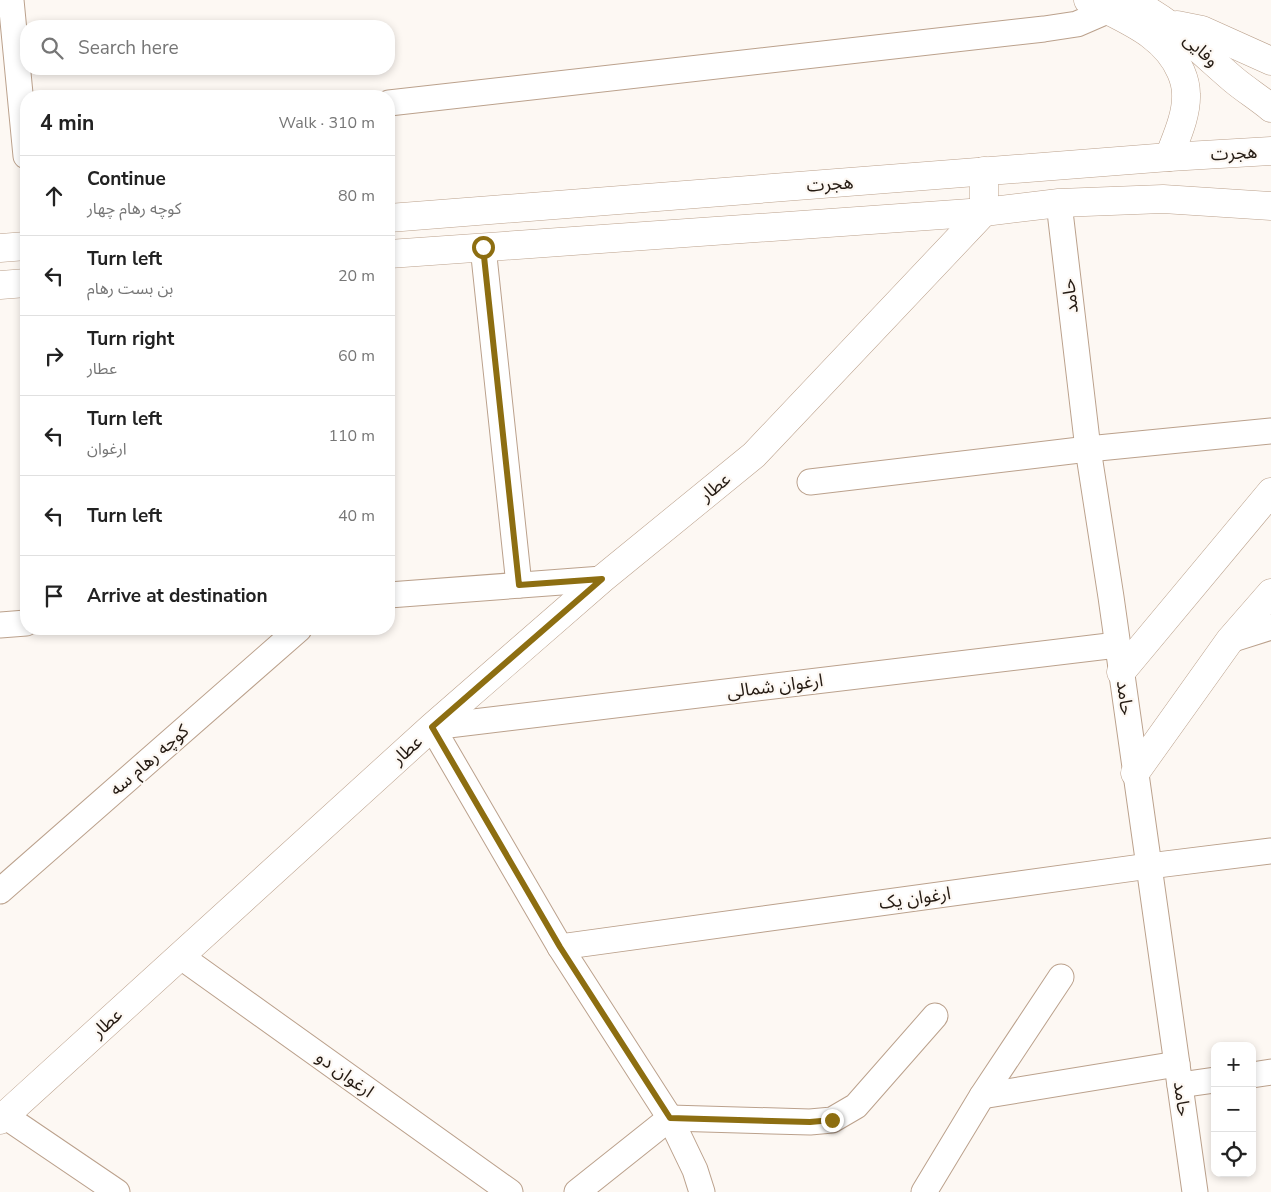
<!DOCTYPE html>
<html lang="en">
<head>
<meta charset="utf-8">
<style>
  body { margin:0; font-family:"Nunito Sans","Noto Sans Arabic",sans-serif; background:#f6f6f6; color:#222 }
  .controls { position:absolute; right:15px; bottom:15px; display:grid; overflow:hidden; border-radius:10px; box-shadow:0 2px 8px #0003 }
  .controls button { width:45px; height:45px; display:grid; place-items:center; padding:0; border:0; border-bottom:1px solid #e0e0e0; background:#fff; color:#222; font:25px sans-serif }
  .stop { position:absolute; width:15px; height:15px; margin:-11px; border:4px solid #8d6e11; border-radius:50%; background:#fff }
  .stop.end { background:#8d6e11; border-color:#fff; box-shadow:0 1px 5px #0008 }
  .list { margin:0; padding:0; list-style:none }
  h2 { display:flex; justify-content:space-between; align-items:center; height:65px; margin:0; padding:0 20px; font-size:21px }
  h2 small { font-size:16px; font-weight:400; color:#767676 }
  .list li { display:grid; grid-template-columns:32px 1fr auto; gap:15px; align-items:center; box-sizing:border-box; height:80px; padding:0 20px; border-top:1px solid #e0e0e0 }
  .list b { display:block; font-size:19px; white-space:nowrap }
  .list p { margin:0; font-size:16px; white-space:nowrap; color:#767676 }
  .list em { font-size:16px; font-style:normal; color:#767676 }
  .icon { flex:none; width:28px; height:28px; fill:none; stroke:currentColor; stroke-width:2; stroke-linecap:round; stroke-linejoin:round }
  .map { position:relative; flex:none; width:1271px; height:1192px; overflow:hidden }
  .search { position:absolute; background:#fff; box-shadow:0 2px 8px #0003; left:20px; top:20px; width:375px; height:55px; display:flex; align-items:center; gap:12px; box-sizing:border-box; padding:0 18px; border-radius:20px; color:#767676; font-size:19px }
  .panel { position:absolute; background:#fff; box-shadow:0 2px 8px #0003; left:20px; top:90px; width:375px; height:545px; border-radius:20px }
  .map>svg:first-child { display:block }
  .lines { fill:none; stroke-linecap:round; stroke-linejoin:round }
  .minor-casing { stroke:#bba18c; stroke-width:27 }
  .tertiary-casing { stroke:#bba18c; stroke-width:29 }
  .minor { stroke:#fff; stroke-width:25 }
  .tertiary { stroke:#fff; stroke-width:28 }
  .route { stroke:#8d6e11; stroke-width:6 }
  .labels { text-anchor:middle; dominant-baseline:central; stroke-width:4.5; stroke-linejoin:round; paint-order:stroke }
  .street-label { font-size:18px; fill:#241a12; stroke:#fdf8f3 }
</style>
</head>
<body>
<div class="map">
<svg width="1271" height="1192" viewBox="0 0 1271 1192">
  <rect width="100%" height="100%" fill="#fdf8f3"/>
  <g class="lines">
    <defs>
      <g id="minor">
        <polyline points="11,0 26,156"/>
        <polyline points="389,103 1044,29 1077,24 1107,11"/>
        <polyline points="1059,203 1088,449 1111,597 1195,1192"/>
        <polyline points="483,247 519,585"/>
        <polyline points="810,482 1088,449 1271,431"/>
        <polyline points="389,595 602,579"/>
        <polyline points="0,625 26,623"/>
        <polyline points="1230,640 1271,627"/>
        <polyline points="0,891 299,629"/>
        <polyline points="560,947 1149,866 1271,851"/>
        <polyline points="180,956 510,1192"/>
        <polyline points="1252,1075 1271,1072"/>
        <polyline points="1180,1085 1215,1080"/>
        <polyline points="982,1096 1177,1064"/>
        <polyline points="5,1116 117,1192"/>
        <polyline points="577,1192 670,1118 810,1122 832,1120 856,1106 935,1016"/>
        <polyline points="702,1192 695,1170 670,1118 560,947 432,727 1117,645"/>
        <polyline points="924,1192 982,1096 1061,977"/>
      </g>
      <g id="tertiary">
        <path d="M1088 0C1122 19 1164 32 1181 72 1184 79 1186 86 1186 94 1187 115 1176 138 1169 157"/>
        <path d="M1127 0C1169 18 1200 51 1234 80 1246 90 1259 98 1271 108"/>
        <polyline points="1177,25 1202,30 1271,61"/>
        <polyline points="389,218 1169,157 1271,151"/>
        <polyline points="0,248 26,246"/>
        <polyline points="389,254 984,212 1059,203 1163,199 1271,206"/>
        <polyline points="0,285 26,283"/>
        <polyline points="1121,672 1271,492"/>
        <polyline points="1135,773 1230,640 1271,593"/>
        <polyline points="0,1120 432,727 602,579 754,455 984,212 984,171"/>
      </g>
    </defs>
    <!-- minor casing -->
    <use href="#minor" class="minor-casing"/>
    <!-- tertiary casing -->
    <use href="#tertiary" class="tertiary-casing"/>
    <!-- minor -->
    <use href="#minor" class="minor"/>
    <!-- tertiary -->
    <use href="#tertiary" class="tertiary"/>
  </g>
  <g class="lines">
    <!-- route -->
    <polyline class="route" points="483,247 519,585 602,579 432,727 560,947 670,1118 810,1122 832,1120"/>
  </g>
  <g class="labels">
    <!-- street labels -->
    <g class="street-label">
      <text transform="translate(1201 50) rotate(42)">وفایی</text>
      <text transform="translate(1234 153) rotate(-3)">هجرت</text>
      <text transform="translate(830 184) rotate(-4)">هجرت</text>
      <text transform="translate(1070 296) rotate(-97)">حامد</text>
      <text transform="translate(715 487) rotate(-39)">عطار</text>
      <text transform="translate(775 686) rotate(-7)">ارغوان شمالی</text>
      <text transform="translate(1125 698) rotate(82)">حامد</text>
      <text transform="translate(407 750) rotate(-42)">عطار</text>
      <text transform="translate(149 760) rotate(-41)">کوچه رهام سه</text>
      <text transform="translate(915 898) rotate(-8)">ارغوان یک</text>
      <text transform="translate(107 1023) rotate(-42)">عطار</text>
      <text transform="translate(345 1074) rotate(36)">ارغوان دو</text>
      <text transform="translate(1182 1099) rotate(82)">حامد</text>
    </g>
  </g>
</svg>
<div class="controls">
<button>+</button>
<button>−</button>
<button><svg class="icon" aria-label="locate" viewBox="0 0 24 24"><circle cx="12" cy="12" r="6"/><path d="M12 2v4M12 18v4M2 12h4M18 12h4"/></svg></button>
</div>
<div class="stop" style="left:483px;top:247px"></div>
<div class="stop end" style="left:832px;top:1120px"></div>
<div class="search"><svg class="icon" aria-label="search" viewBox="0 0 24 24"><circle cx="10" cy="10" r="6"/><path d="M15 15l6 6"/></svg>Search here</div>
<section class="panel">
<h2>4 min<small>Walk · 310 m</small></h2>
<ul class="list">
<li><svg class="icon" aria-label="ahead" viewBox="0 0 24 24"><path d="M12 20V5M6 11l6-6 6 6"/></svg><div><b>Continue</b><p>کوچه رهام چهار</p></div><em>80 m</em></li>
<li><svg class="icon" aria-label="left" viewBox="0 0 24 24"><path d="M17 20v-9H6M10 6l-5 5 5 5"/></svg><div><b>Turn left</b><p>بن بست رهام</p></div><em>20 m</em></li>
<li><svg class="icon" aria-label="right" viewBox="0 0 24 24"><path d="M7 20v-9h11M14 6l5 5-5 5"/></svg><div><b>Turn right</b><p>عطار</p></div><em>60 m</em></li>
<li><svg class="icon" aria-label="left" viewBox="0 0 24 24"><path d="M17 20v-9H6M10 6l-5 5 5 5"/></svg><div><b>Turn left</b><p>ارغوان</p></div><em>110 m</em></li>
<li><svg class="icon" aria-label="left" viewBox="0 0 24 24"><path d="M17 20v-9H6M10 6l-5 5 5 5"/></svg><div><b>Turn left</b></div><em>40 m</em></li>
<li><svg class="icon" aria-label="arrive" viewBox="0 0 24 24"><path d="M6 21V4h12l-3 4 3 4H6"/></svg><div><b>Arrive at destination</b></div></li>
</ul>
</section>
</div>
</body>
</html>
